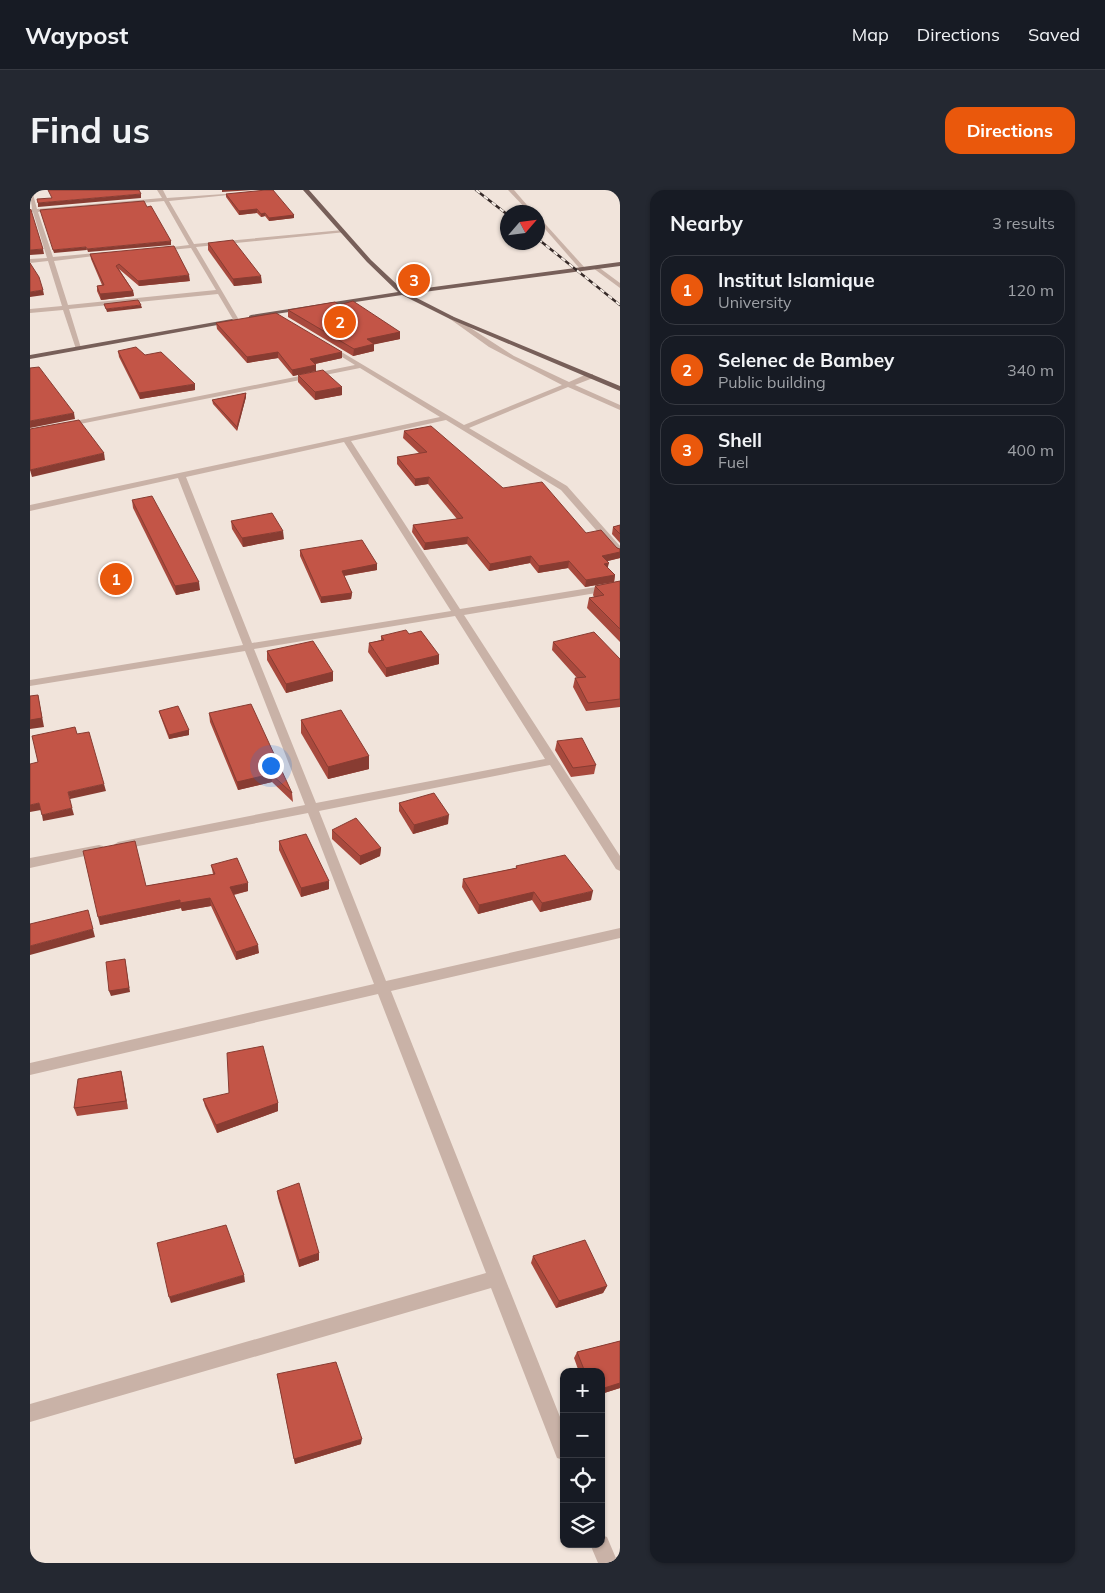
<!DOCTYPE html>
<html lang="en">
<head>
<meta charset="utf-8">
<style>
  body { margin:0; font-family:Mulish,sans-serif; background:#242831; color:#f1f3f6 }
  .controls { position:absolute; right:15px; bottom:15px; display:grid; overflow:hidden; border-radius:10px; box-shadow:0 1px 4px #0004 }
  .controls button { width:45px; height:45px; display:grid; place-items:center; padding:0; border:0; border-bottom:1px solid #363941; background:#171b24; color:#f1f3f6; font:25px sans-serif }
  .compass { position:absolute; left:470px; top:15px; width:45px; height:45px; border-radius:50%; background:#171b24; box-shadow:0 1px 4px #0004; rotate:62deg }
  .you { position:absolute; left:240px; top:575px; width:18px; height:18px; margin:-12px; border:4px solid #fff; border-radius:50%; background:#1a73e8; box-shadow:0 0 0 8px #1a73e833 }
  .badge { display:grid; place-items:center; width:32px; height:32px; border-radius:50%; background:#ea580c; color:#fff; font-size:16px; font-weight:700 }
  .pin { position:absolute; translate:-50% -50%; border:2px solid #fff; box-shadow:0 1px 5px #0006 }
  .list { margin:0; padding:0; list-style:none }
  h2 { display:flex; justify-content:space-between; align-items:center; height:65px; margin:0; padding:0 20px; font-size:21px }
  h2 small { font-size:16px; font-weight:400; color:#9ea1a6 }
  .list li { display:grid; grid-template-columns:32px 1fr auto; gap:15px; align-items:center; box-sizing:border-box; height:70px; margin:0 10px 10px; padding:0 10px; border:1px solid #363941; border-radius:15px }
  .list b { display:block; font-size:19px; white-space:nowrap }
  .list p { margin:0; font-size:16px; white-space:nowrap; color:#9ea1a6 }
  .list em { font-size:16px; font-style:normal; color:#9ea1a6 }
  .icon { flex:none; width:28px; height:28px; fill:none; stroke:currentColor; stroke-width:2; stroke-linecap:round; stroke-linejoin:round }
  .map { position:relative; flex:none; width:590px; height:1373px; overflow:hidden; border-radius:15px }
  header { display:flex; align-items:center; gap:30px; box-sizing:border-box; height:70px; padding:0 25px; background:#171b24; border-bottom:1px solid #363941 }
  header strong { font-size:24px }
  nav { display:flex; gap:28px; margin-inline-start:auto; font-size:18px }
  .intro { display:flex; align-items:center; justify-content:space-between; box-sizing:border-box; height:120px; padding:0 30px }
  h1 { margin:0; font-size:35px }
  .button { padding:12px 22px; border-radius:15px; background:#ea580c; color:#fff; font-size:18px; font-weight:700 }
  main { display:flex; gap:30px; padding:0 30px }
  aside { flex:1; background:#171b24; border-radius:15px; box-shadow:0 1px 4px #0004 }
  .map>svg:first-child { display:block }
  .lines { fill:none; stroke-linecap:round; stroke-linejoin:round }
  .minor { fill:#c9b2a7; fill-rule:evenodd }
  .major { fill:#775f59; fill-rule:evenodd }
  .rail-casing { stroke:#362a28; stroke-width:2.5 }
  .rail { stroke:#f9efe7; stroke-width:2; stroke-dasharray:5; stroke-linecap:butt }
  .wall { fill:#a8493d }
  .shaded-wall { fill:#883c32 }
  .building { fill:#c35547; stroke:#883c32 }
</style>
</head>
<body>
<header>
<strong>Waypost</strong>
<nav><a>Map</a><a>Directions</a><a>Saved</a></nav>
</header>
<div class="intro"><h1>Find us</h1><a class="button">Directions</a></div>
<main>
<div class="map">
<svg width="590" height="1373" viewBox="0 0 590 1373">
  <rect width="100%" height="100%" fill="#f1e4db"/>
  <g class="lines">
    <!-- minor -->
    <g class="minor">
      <path d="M127 0H133L137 8 249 0 139 11 164 54 313 40 316 42 166 57 209 130 208 131H204L188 104 39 119 51 158 46 159 33 120 0 123V119L32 116 18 71 0 73V69L17 68 3 22 0 23V19H2L0 2 3 4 7 19 132 8ZM134 11 159 55 126 59 129 61 161 58 186 100 38 115 24 71 80 64 77 62 23 67 8 22Z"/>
      <polygon points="478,0 484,0 503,22 499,22"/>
      <polygon points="508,26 555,78 555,80 551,80 508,31"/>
      <polygon points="563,76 567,76 590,93 590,98 563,78"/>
      <path d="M422 126 484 166 539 192 557 184H563V188L545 195 590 215V220L538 197 439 238 537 296 590 356V365L587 364 531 300 416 230 321 251 430 419 590 393V399L434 425 590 666V681L586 679 520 575 289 621 356 791 590 738V748L361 801 534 1237V1270L527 1268 461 1098 0 1232V1214L456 1083 348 804 0 885V873L344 794 278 623 88 660 82 656 88 652 275 615 215 461 0 496V490L213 455 148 288 0 321V315L410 227 330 178 0 244V240L325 175 296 157V155L298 154 434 235 532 195 459 157 420 129 419 128ZM314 252 421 421 222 453 156 287ZM425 426 515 569 286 613 224 459Z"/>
      <polygon points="69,655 73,656 75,659 73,662 0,678 0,668"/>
      <polygon points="571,1345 577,1347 588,1373 568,1373 560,1354 571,1354"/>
    </g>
    <!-- major -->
    <g class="major">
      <polygon points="273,0 279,0 341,70 374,101 590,72 590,76 379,104 424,127 590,196 590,201 420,129 372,105 219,128 219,126 221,125 368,102 337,72"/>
      <polygon points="202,129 205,131 204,132 0,169 0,165"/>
    </g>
    <defs>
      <g id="rail">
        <polyline points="446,0 478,25"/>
        <polyline points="508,49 590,115"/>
      </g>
    </defs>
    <!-- rail casing -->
    <use href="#rail" class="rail-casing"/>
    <!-- rail -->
    <use href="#rail" class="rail"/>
  </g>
  <!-- wall -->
  <g class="wall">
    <polygon points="196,4 264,25 264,28 239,31 235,26 231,27 227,23 209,25 196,7"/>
    <polygon points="178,53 232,93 204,96 178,60"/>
    <polygon points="60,64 160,91 109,96 89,79 103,101 104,106 71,110 67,101 67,96 72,95 61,69"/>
    <polygon points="309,115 370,142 370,149 344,154 344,161 323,166 258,127 258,120"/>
    <polygon points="186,133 312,162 312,168 285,174 286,175 286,181 263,186 248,168 217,173 187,139"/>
    <polygon points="88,161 165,200 110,209 89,167"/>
    <polygon points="268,185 312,205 285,210 268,192"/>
    <polygon points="216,203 216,207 207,241 183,214 182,210"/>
    <polygon points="374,241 473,298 556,343 590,359 590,368 577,371 578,378 585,385 584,392 590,391 590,452 557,418 559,408 564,407 563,405 565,396 582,392 555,397 538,378 508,383 500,373 459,381 437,354 394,360 382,342 383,335 427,329 398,294 385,296 367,274 367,267 390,264 373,248"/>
    <polygon points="102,310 170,400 146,405 103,318"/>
    <polygon points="201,331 254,349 213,357 202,339"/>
    <polygon points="590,335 590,353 582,344 583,337"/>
    <polygon points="270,360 347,374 347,380 314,386 322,403 321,409 291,413 270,366"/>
    <polygon points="351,446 409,465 409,474 356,487 338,462 339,453 351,450"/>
    <polygon points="523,452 590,469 590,517 556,521 543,497 545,488 547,488 522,460"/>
    <polygon points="237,461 303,482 303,491 256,503 237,470"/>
    <polygon points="129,521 159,540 159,545 139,549 130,525"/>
    <polygon points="179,523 262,603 263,612 242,592 208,600 180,532"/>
    <polygon points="271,530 339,566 339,579 298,589 271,543"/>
    <polygon points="527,551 566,575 564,584 541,587 525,560"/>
    <polygon points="369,613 418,634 383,644 369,621"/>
    <polygon points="302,640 351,658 350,666 330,675 302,649"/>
    <polygon points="249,651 299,699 271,707 249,660"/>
    <polygon points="181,675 218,701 204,705 229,763 206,770 181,716 152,721 151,718 70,735 116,696 183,684"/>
    <polygon points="486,676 561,710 510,722 502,710 448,724 432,697 433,689 486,678"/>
    <polygon points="91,881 98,919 47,926 44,918"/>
    <polygon points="173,909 248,913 248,921 187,943 175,916"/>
    <polygon points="247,1001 289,1070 269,1077 248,1008"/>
    <polygon points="503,1066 577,1096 573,1103 526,1118 501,1073"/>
    <polygon points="590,1151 590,1198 571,1204 571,1182 549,1182 544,1168 547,1162"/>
    <polygon points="247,1184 331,1254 265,1274"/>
  </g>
  <!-- shaded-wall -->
  <g class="shaded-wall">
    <polygon points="192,0 223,0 192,2"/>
    <polygon points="111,4 111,8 8,17 8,13"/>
    <polygon points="227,19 227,23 209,25 209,21"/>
    <polygon points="235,23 235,26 231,27 231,24"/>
    <polygon points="264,25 264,28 239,31 239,28"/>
    <polygon points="141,51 141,55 58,62 57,59"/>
    <polygon points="56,57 57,60 24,63 23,60"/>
    <polygon points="13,59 14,64 0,65 0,60"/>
    <polygon points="159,85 160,91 109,96 108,91"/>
    <polygon points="231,86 232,93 204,96 203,89"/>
    <polygon points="13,100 14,105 0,107 0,102"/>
    <polygon points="103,101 104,106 71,110 70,104"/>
    <polygon points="111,115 112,118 77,122 76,119"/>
    <polygon points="370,142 370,149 337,156 337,149"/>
    <polygon points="344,154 344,161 323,166 324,159"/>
    <polygon points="248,162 248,168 217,173 217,167"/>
    <polygon points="312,162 312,168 280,175 280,169"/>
    <polygon points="286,175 286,181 263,186 262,180"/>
    <polygon points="165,194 165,200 110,209 109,203"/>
    <polygon points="312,197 312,205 285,210 285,202"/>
    <polygon points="216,203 216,207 207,241 207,237"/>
    <polygon points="44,223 45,229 0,238 0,231"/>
    <polygon points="74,263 75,270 2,287 0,280"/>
    <polygon points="399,287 398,294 385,296 385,289"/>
    <polygon points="253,341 254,349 213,357 212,348"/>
    <polygon points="438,347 437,354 394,360 395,353"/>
    <polygon points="590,362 590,368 570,373 572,366"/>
    <polygon points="501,366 500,373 459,381 460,374"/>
    <polygon points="539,371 538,378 508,383 509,376"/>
    <polygon points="579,373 577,380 574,374"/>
    <polygon points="347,374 347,380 312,386 312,381"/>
    <polygon points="585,385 584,392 555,397 556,390"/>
    <polygon points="169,392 170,400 146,405 145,396"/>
    <polygon points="322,403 321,409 291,413 291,407"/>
    <polygon points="409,465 409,474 356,487 356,478"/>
    <polygon points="303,482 303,491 256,503 256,494"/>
    <polygon points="8,505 14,537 0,539 0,530"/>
    <polygon points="159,540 159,545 139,549 139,545"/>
    <polygon points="339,566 339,579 298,589 298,577"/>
    <polygon points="241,584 242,592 208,600 207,592"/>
    <polygon points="74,594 76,601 40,609 38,602"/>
    <polygon points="9,613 11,620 0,622 0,615"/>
    <polygon points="42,618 44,625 13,631 12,625"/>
    <polygon points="419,625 418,634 383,644 384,635"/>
    <polygon points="351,658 350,666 330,675 330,666"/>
    <polygon points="299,691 299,699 271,707 271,698"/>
    <polygon points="218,693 218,701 201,705 200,697"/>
    <polygon points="563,701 561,710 510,722 512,713"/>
    <polygon points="504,702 502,710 448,724 449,715"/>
    <polygon points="180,708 181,716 152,721 150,713"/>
    <polygon points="150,710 151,718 70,735 68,727"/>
    <polygon points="63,739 65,747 0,765 0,756"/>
    <polygon points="228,755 229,763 206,770 206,762"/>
    <polygon points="95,769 100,802 81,806 79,801"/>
    <polygon points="91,881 93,889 98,919 96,911"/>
    <polygon points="248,913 248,921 187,943 186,935"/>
    <polygon points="289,1063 289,1070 269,1077 269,1070"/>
    <polygon points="214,1085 215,1092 141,1113 139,1107"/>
    <polygon points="577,1096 573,1103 526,1118 529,1111"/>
    <polygon points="590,1193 590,1198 571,1204 571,1199"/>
    <polygon points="332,1249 331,1254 265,1274 264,1269"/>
  </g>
  <!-- building -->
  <g class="building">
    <polygon points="18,0 109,0 111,4 8,13 7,9 22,8"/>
    <polygon points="236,0 243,0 264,25 239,28 235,23 231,24 227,19 209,21 196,4"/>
    <polygon points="114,11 117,17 121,16 141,51 57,59 56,57 23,60 10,20"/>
    <polygon points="0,19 1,20 13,59 0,60"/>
    <polygon points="203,50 231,86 203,89 178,53"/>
    <polygon points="144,56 159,85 108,91 89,74 86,76 103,101 70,104 67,96 74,95 60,64"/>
    <polygon points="0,73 9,87 13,100 0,102"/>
    <polygon points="108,110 111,115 76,119 74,114"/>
    <polygon points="323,111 370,142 337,149 344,154 324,159 258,120 305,112 309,115"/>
    <polygon points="246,123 312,162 280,169 286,175 262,180 248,162 217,167 186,133"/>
    <polygon points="106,157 115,165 131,162 165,194 109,203 88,161"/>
    <polygon points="9,177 44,223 0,231 0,178"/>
    <polygon points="293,180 312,197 285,202 268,185"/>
    <polygon points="216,203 207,237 182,210"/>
    <polygon points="49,230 74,263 0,280 0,239"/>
    <polygon points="401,236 473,298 512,292 556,343 571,340 587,358 590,359 590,362 572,366 579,373 574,374 585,385 556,390 539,371 509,376 501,366 460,374 438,347 395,353 383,335 433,328 399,287 385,289 367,267 397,262 374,241"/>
    <polygon points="122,306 169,392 145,396 102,310"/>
    <polygon points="242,323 253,341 212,348 201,331"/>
    <polygon points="590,335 590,344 583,337"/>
    <polygon points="332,350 347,374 312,381 322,403 291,407 270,360"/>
    <polygon points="590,391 590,439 559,408 574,405 565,396"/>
    <polygon points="376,440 379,444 391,441 409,465 356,478 339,453 354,450 351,446"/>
    <polygon points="564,442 590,469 590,509 558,513 545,488 556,487 523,452"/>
    <polygon points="283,451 303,482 256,494 237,461"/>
    <polygon points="8,505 12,528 0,530 0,506"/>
    <polygon points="221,514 262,603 241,584 207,592 179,523"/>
    <polygon points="148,516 159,540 139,545 129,521"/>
    <polygon points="311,520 339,566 298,577 271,530"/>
    <polygon points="45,537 47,544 59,542 74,594 38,602 42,618 12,625 9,613 0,615 0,574 8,572 2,546"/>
    <polygon points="552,548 566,575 543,578 527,551"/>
    <polygon points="404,603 419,625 384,635 369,613"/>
    <polygon points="326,628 351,658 330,666 302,640"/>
    <polygon points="276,644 299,691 271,698 249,651"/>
    <polygon points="105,651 116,696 185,684 181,675 207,668 218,693 200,697 228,755 206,762 180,708 150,713 150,710 68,727 53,661"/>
    <polygon points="535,665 563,701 512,713 504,702 449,715 433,689 487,678 486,676"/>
    <polygon points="58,720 63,739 0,756 0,734"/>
    <polygon points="95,769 99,798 79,801 76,772"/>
    <polygon points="233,856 248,913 186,935 173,909 199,903 197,863"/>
    <polygon points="91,881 96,911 44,918 48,889"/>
    <polygon points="269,993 289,1063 269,1070 247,1001"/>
    <polygon points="196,1035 214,1085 139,1107 127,1053"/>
    <polygon points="555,1050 577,1096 529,1111 503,1066"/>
    <polygon points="590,1151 590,1193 571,1199 571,1182 555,1182 547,1162"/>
    <polygon points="306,1172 332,1249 264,1269 247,1184"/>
  </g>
</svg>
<div class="controls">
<button>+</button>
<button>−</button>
<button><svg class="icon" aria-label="locate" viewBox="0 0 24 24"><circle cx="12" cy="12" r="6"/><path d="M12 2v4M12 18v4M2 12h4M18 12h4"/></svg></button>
<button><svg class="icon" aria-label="layers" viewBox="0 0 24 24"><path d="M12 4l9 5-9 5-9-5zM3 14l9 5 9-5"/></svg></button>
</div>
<svg class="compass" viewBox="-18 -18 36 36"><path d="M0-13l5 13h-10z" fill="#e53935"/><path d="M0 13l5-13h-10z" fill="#9ea1a6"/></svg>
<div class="you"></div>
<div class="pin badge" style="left:86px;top:389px">1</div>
<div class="pin badge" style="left:310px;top:132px">2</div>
<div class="pin badge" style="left:384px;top:90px">3</div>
</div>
<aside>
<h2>Nearby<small>3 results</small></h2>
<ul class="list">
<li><span class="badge">1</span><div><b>Institut Islamique</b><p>University</p></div><em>120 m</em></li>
<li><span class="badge">2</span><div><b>Selenec de Bambey</b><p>Public building</p></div><em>340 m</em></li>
<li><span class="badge">3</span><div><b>Shell</b><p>Fuel</p></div><em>400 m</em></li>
</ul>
</aside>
</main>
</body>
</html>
